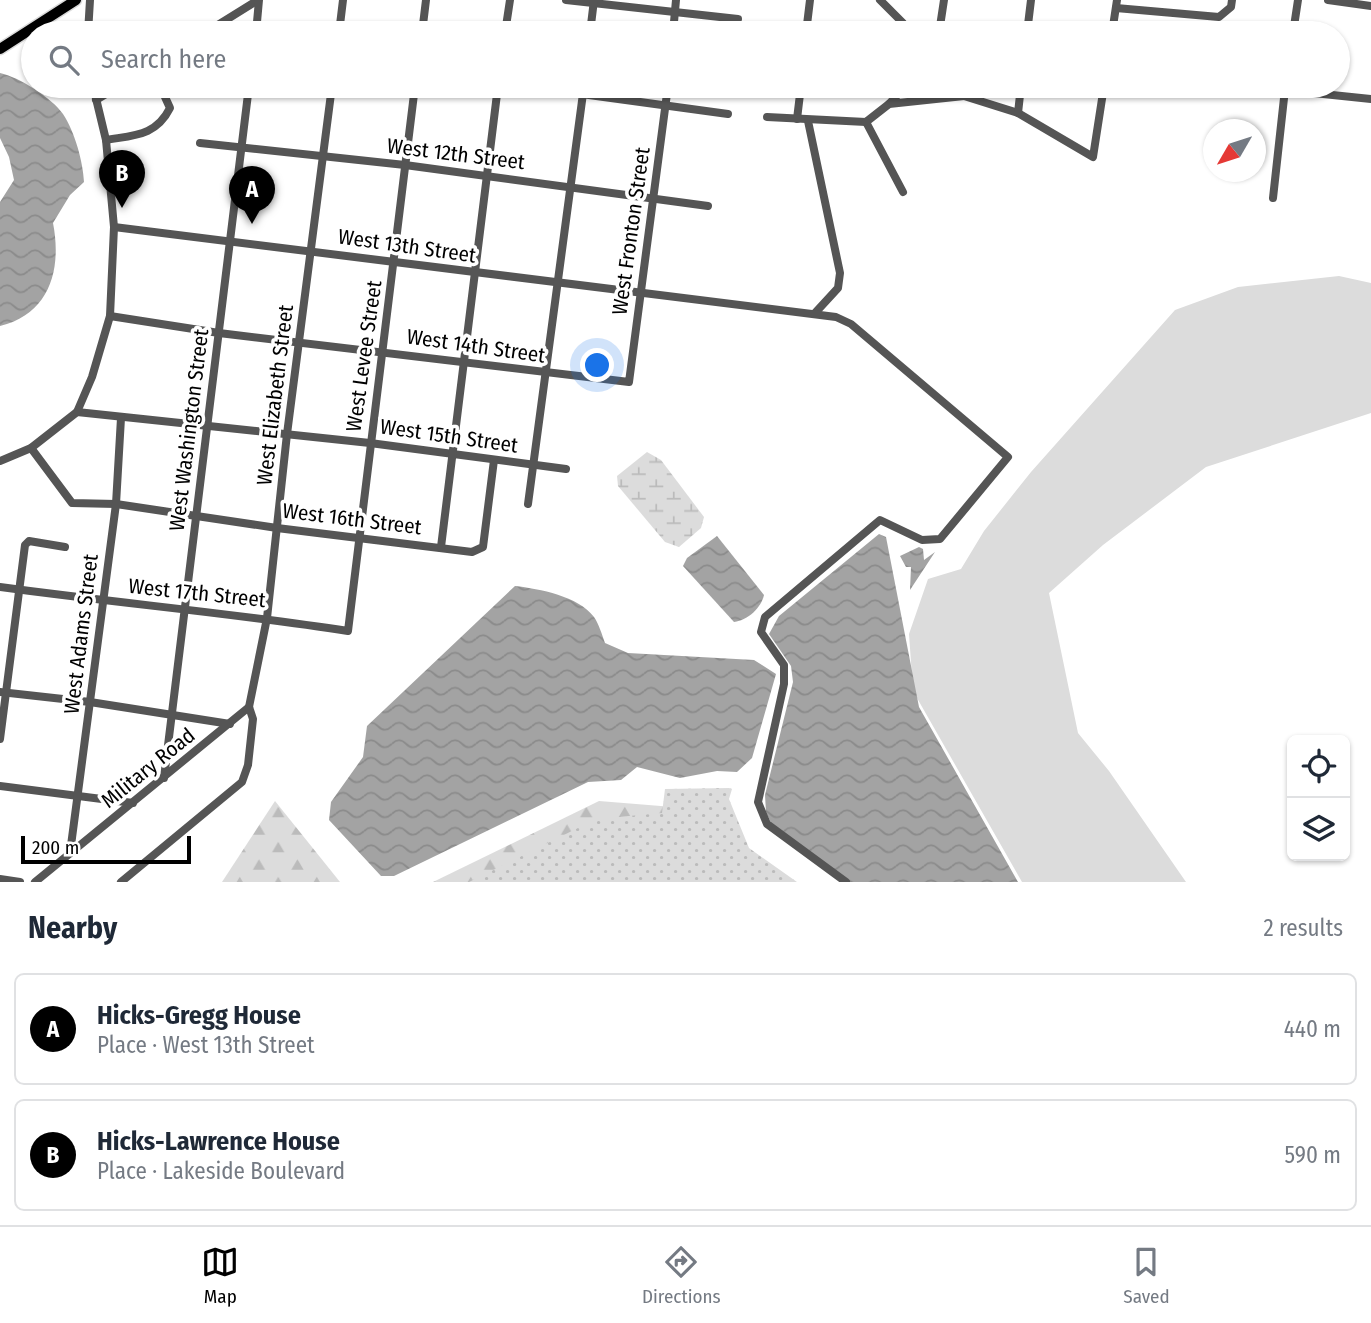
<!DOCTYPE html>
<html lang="en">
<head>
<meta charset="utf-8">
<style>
  body { margin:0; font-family:"Fira Sans Condensed",sans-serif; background:#f2f2f3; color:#1f2937 }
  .controls { position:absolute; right:21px; bottom:21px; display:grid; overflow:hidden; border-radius:10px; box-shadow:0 2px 5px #0004 }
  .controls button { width:63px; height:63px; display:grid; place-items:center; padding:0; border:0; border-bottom:2px solid #e0e1e3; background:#fff; color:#1f2937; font:35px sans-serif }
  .compass { position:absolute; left:1203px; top:119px; width:63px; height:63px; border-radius:50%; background:#fff; box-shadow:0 2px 5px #0004; rotate:231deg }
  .scale { position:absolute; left:21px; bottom:18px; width:170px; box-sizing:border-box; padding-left:7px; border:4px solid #000; border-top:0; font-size:19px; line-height:24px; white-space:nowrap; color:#000; -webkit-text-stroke:5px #fff; paint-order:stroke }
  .you { position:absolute; left:598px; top:366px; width:24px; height:24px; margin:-18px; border:5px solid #fff; border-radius:50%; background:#1a73e8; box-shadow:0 0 0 10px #1a73e833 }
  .badge { display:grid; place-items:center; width:46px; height:46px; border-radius:50%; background:#000; color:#fff; font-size:23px; font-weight:700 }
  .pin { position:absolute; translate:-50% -58px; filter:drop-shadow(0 2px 4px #0008) }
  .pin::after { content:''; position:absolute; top:37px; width:24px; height:21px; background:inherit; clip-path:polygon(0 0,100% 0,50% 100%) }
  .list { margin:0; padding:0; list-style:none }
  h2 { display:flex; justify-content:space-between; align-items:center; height:91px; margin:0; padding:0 28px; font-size:30px }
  h2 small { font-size:23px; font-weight:400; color:#747a83 }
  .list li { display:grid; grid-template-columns:46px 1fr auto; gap:21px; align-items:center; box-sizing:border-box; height:112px; margin:0 14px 14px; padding:0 14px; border:2px solid #e0e1e3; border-radius:10px }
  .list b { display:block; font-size:26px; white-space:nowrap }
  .list p { margin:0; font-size:23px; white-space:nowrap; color:#747a83 }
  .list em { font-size:23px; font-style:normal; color:#747a83 }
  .icon { flex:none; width:38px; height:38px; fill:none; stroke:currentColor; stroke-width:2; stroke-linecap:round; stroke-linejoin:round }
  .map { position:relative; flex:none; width:1371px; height:882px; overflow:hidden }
  .search { position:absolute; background:#fff; box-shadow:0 2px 5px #0004; left:21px; right:21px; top:21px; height:77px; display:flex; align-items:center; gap:18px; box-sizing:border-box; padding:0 24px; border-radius:38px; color:#747a83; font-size:26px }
  .sheet { height:343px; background:#fff }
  nav { display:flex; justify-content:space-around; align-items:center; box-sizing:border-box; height:98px; border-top:2px solid #e0e1e3; background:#fff; font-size:19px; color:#747a83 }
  nav a { display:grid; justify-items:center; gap:4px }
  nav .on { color:#000 }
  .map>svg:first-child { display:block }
  .grass { fill:#dcdcdc }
  .forest { fill:url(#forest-firs) }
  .wetland { fill:url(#wetland-marsh) }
  .park { fill:url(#park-dots) }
  .water { fill:url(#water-waves) }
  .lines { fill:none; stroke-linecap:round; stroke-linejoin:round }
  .major-casing { stroke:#dbdbdb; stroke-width:13 }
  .minor { stroke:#555; stroke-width:8 }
  .major { stroke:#000; stroke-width:10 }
  .labels { text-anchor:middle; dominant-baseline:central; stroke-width:7; stroke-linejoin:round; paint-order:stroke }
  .street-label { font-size:21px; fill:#000; stroke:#fff }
</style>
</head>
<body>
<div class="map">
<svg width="1371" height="882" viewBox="0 0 1371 882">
  <defs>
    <pattern id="forest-firs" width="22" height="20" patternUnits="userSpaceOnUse" patternTransform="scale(1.75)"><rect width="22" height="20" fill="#dcdcdc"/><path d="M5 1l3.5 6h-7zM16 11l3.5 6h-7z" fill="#bbb"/></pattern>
    <pattern id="wetland-marsh" width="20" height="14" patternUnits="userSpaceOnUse" patternTransform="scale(1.75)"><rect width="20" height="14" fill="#dcdcdc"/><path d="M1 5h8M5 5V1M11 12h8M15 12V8" fill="none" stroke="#bbb"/></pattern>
    <pattern id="park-dots" width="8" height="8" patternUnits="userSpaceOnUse" patternTransform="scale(1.75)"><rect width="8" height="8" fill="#dcdcdc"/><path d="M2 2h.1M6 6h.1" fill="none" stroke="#bbb" stroke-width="1.8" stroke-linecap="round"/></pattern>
    <pattern id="water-waves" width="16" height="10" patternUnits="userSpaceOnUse" patternTransform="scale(1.75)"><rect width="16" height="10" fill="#a3a3a3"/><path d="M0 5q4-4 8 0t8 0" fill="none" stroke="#8b8b8b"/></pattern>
  </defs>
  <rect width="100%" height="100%" fill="#fff"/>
  <!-- grass -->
  <polygon class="grass" points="1339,276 1371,283 1371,413 1206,467 1103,545 1049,593 1078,733 1109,771 1186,882 1022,882 913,691 909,634 928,579 961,569 984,531 1031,472 1175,310 1238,287"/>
  <!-- forest -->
  <g class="forest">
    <polygon points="275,801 340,882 222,882"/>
    <polygon points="599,801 710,810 772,882 433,882"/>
  </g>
  <!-- wetland -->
  <polygon class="wetland" points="647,452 661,460 704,517 701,528 679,547 665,542 618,486 617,476"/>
  <!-- park -->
  <polygon class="park" points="729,788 732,789 729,799 749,848 797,882 469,882 596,819 662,813 665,789"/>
  <!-- water -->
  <g class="water">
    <path d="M0 73C19 77 52 98 63 114 75 132 83 162 84 182L70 195 53 223C62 269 50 314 0 326V202L14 180 9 157 0 138Z"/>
    <polygon points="879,534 886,537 919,707 1018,882 849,882 772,825 766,812 765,795 793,682 791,666 769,634 779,616"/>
    <path d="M717 536 764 595C761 608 748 620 734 622L683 566 687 558Z"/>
    <polygon points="919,547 923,549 924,560 935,552 910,590 911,567 906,567 900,556"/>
    <path d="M515 586C540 589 578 596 594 617 599 624 602 635 605 643L628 653 754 660 776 674 752 758 737 772 717 771 680 778 637 767 621 780 588 782 394 876H381L329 820 331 802 363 757 367 726Z"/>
  </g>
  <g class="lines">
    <defs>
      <polyline id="major" points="0,49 76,0"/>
    </defs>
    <!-- major casing -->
    <use href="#major" class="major-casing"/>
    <!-- minor -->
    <g class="minor">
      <polyline points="566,0 738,19"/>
      <polyline points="880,0 903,23"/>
      <polyline points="1328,0 1371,6"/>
      <polyline points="1116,8 1219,17 1231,7 1232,0"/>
      <polyline points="88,33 90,0"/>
      <polyline points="205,33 258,0"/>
      <polyline points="256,33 259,0"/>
      <polyline points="339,33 343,0"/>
      <polyline points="422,33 426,0"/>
      <polyline points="505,33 510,0"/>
      <polyline points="590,33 594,0"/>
      <polyline points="673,33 676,0"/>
      <polyline points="806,33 810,0"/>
      <polyline points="939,33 944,0"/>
      <polyline points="1027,33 1031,0"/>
      <polyline points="1112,33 1117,0"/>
      <polyline points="1293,33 1298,0"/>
      <polyline points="523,86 728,114"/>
      <polyline points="955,86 964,96 1018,113 1093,157 1104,86"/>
      <polyline points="1246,86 1371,99"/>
      <polyline points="96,100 119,86"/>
      <polyline points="889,104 906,86"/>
      <polyline points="1018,113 1021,86"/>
      <polyline points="767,117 866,122 889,104 964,96"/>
      <polyline points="797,119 801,86"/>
      <polyline points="808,121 840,273 838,288 815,313"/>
      <polyline points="866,122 903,192"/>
      <path d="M106 140C134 135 156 136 170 108L160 86"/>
      <polyline points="200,143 405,165 708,206"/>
      <polyline points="1273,198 1285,89"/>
      <polyline points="114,227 836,317 851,324 1008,457 940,539 922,540 880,520 765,617 761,632 784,665 784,684 758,802 767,824 846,882"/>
      <polyline points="110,316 219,333 629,382 668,86"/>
      <polyline points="77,412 370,443 566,469"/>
      <polyline points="31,448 72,503 116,504 277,528 472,552 483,547 494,460"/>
      <polyline points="0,461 31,448 77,412 92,377 110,316 114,227 106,140 93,86"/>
      <polyline points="528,504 584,86"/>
      <polyline points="441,547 498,86"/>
      <path d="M0 587C116 603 232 613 348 631L415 86"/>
      <polyline points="0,692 90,702 230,724"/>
      <polyline points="0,739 25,545 29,541 65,547"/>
      <polyline points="164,778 249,86"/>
      <polyline points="0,786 133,803"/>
      <polyline points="70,853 116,504 121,418"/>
      <polyline points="0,879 20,882"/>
      <polyline points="35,882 249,707"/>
      <polyline points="121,882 242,782 248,765 253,719 249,707 267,618 287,434 332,86"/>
    </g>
    <!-- major -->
    <use href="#major" class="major"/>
  </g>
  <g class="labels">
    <!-- street labels -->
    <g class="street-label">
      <text transform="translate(456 154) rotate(7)">West 12th Street</text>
      <text transform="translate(631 231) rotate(-82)">West Fronton Street</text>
      <text transform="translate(407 246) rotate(8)">West 13th Street</text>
      <text transform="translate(476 346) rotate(8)">West 14th Street</text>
      <text transform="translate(364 356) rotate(-82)">West Levee Street</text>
      <text transform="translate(275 395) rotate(-83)">West Elizabeth Street</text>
      <text transform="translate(189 430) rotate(-83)">West Washington Street</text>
      <text transform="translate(449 436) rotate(8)">West 15th Street</text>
      <text transform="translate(352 519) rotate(7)">West 16th Street</text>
      <text transform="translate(197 593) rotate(6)">West 17th Street</text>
      <text transform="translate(81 634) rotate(-83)">West Adams Street</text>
      <text transform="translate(148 768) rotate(-39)">Military Road</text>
    </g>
  </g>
</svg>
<div class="controls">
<button><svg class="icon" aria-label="locate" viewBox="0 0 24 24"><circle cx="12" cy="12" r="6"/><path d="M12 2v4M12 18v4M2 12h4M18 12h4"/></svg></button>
<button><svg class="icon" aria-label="layers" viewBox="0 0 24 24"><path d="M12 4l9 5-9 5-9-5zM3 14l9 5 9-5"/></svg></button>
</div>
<svg class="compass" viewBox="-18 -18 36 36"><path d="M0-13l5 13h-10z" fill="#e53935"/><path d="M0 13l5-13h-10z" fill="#747a83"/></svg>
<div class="scale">200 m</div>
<div class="you"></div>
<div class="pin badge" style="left:252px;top:224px">A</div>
<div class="pin badge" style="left:122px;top:208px">B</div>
<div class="search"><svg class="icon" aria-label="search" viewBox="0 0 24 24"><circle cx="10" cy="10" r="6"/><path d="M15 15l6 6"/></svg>Search here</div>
</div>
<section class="sheet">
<h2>Nearby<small>2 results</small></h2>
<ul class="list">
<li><span class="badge">A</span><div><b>Hicks-Gregg House</b><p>Place · West 13th Street</p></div><em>440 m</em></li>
<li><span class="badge">B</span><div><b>Hicks-Lawrence House</b><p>Place · Lakeside Boulevard</p></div><em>590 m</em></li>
</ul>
</section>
<nav>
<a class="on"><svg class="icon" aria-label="map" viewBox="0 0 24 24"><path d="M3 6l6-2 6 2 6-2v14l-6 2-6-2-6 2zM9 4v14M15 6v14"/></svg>Map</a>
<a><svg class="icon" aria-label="directions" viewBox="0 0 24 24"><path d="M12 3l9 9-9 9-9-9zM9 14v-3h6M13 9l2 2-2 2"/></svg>Directions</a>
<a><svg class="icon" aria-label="saved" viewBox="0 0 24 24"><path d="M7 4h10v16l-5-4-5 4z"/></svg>Saved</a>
</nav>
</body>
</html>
